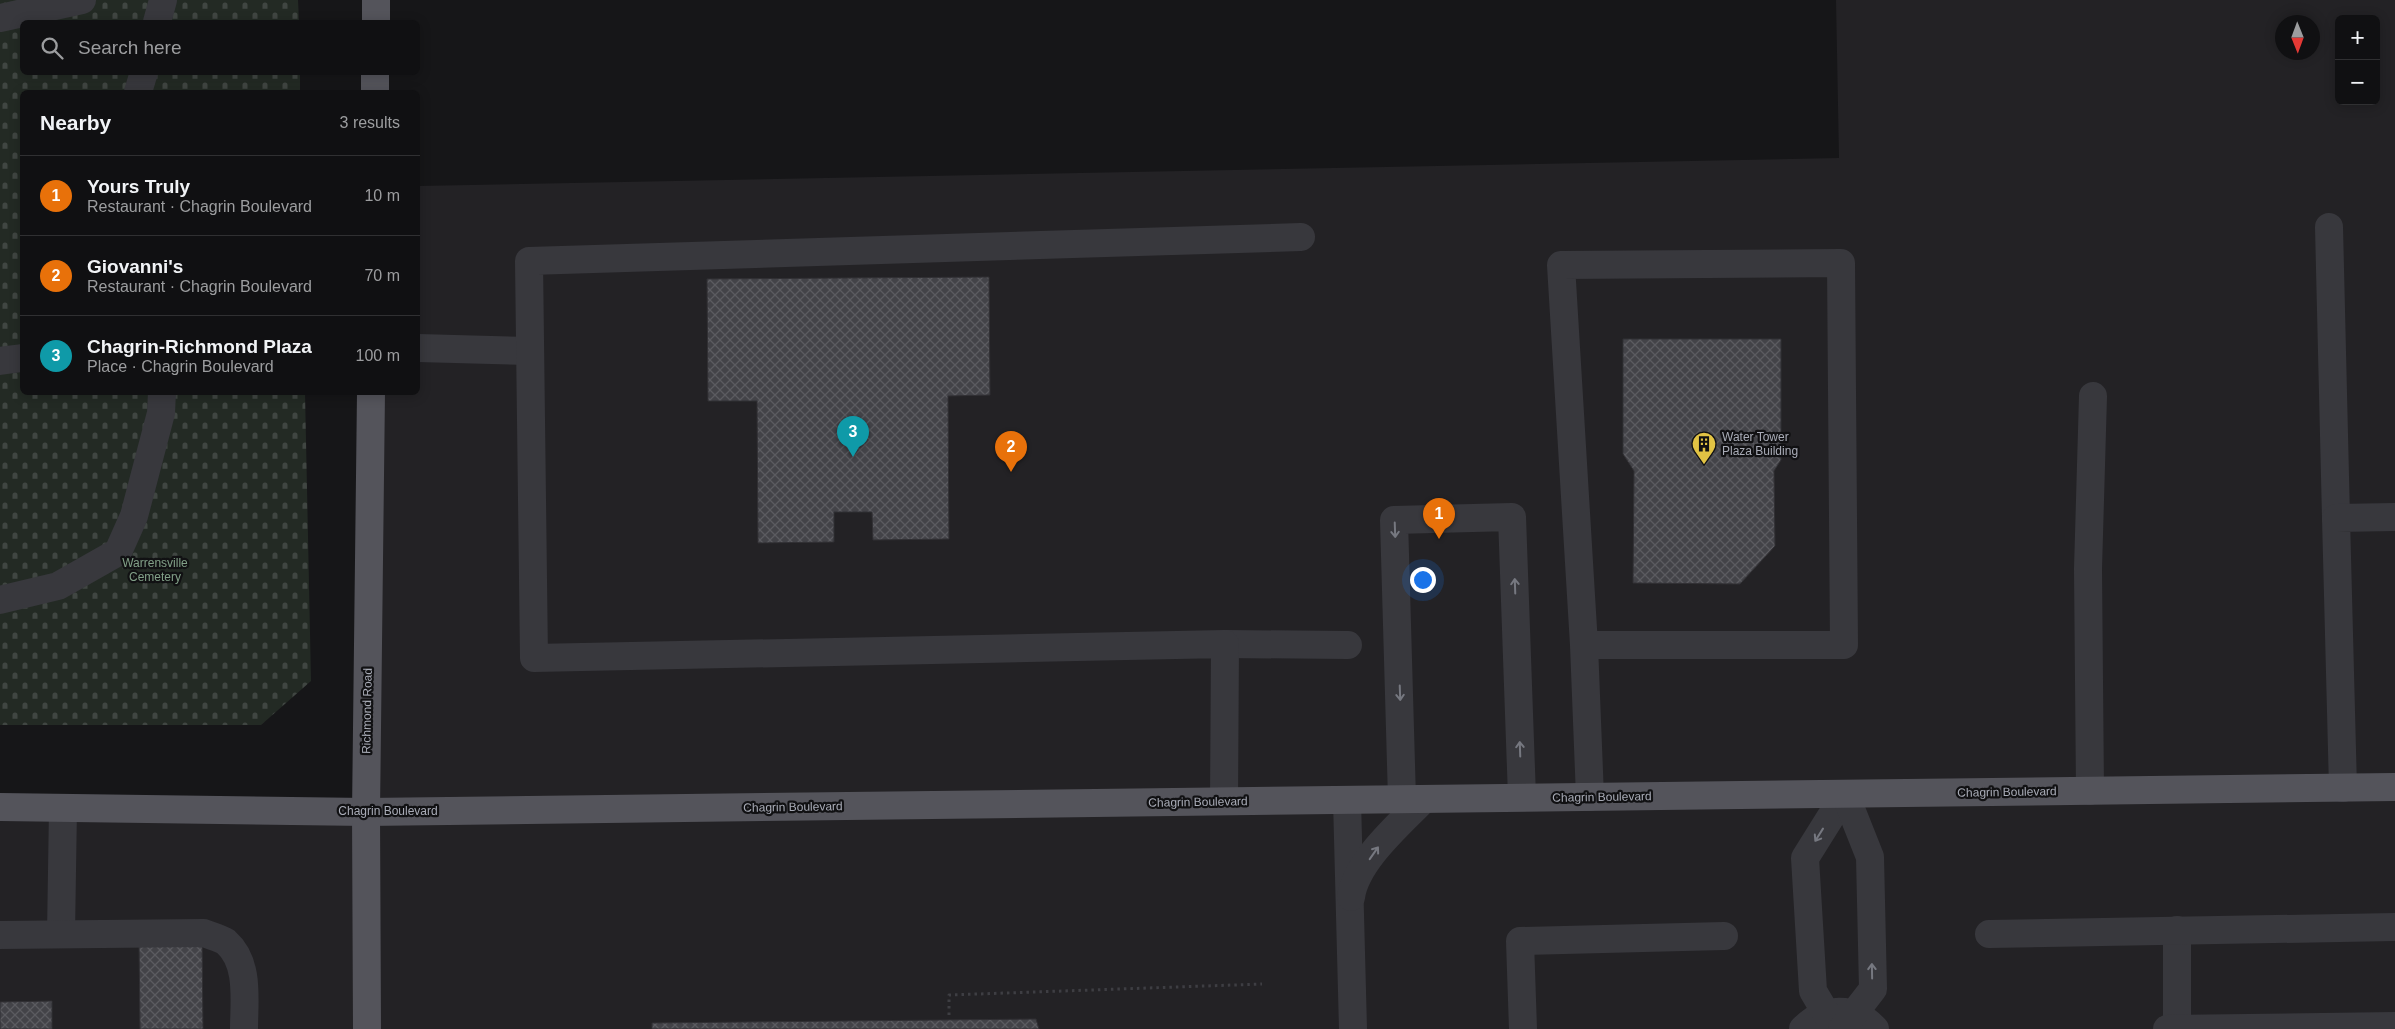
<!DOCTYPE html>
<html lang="en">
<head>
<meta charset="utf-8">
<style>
  body { margin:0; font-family:Helvetica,sans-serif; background:#19191b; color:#f1f3f6 }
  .controls { position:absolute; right:15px; top:15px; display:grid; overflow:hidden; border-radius:8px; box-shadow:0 2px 12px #0003 }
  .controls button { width:45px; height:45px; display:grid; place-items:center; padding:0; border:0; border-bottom:1px solid #303032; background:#101012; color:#f1f3f6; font:25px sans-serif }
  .compass { position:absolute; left:2275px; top:15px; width:45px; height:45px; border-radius:50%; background:#101012; box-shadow:0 2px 12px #0003; rotate:179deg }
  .you { position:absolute; left:1422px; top:579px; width:18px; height:18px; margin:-12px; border:4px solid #fff; border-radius:50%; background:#1a73e8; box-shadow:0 0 0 8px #1a73e833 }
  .badge { display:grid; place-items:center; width:32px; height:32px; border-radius:50%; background:#e2c344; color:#fff; font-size:16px; font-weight:700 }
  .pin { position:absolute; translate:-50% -41px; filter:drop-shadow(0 1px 2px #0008) }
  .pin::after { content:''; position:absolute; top:26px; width:18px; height:15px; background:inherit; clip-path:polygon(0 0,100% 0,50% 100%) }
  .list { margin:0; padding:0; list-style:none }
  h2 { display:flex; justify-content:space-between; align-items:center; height:65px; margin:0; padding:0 20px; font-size:21px }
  h2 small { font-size:16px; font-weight:400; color:#9c9d9f }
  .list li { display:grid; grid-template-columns:32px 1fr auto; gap:15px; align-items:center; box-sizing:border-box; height:80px; padding:0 20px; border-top:1px solid #303032 }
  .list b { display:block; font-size:19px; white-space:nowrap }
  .list p { margin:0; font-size:16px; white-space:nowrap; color:#9c9d9f }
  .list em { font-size:16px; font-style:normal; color:#9c9d9f }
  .icon { flex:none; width:28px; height:28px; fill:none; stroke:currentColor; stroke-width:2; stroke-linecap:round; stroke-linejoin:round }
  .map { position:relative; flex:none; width:2395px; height:1029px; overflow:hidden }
  .search { position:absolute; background:#101012; box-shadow:0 2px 12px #0003; left:20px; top:20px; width:400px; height:55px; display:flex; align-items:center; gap:12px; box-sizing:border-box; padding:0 18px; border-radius:8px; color:#9c9d9f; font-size:19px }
  .panel { position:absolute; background:#101012; box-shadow:0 2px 12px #0003; left:20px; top:90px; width:400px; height:305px; border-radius:8px }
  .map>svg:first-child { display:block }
  .built { fill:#232225; fill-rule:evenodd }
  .cemetery { fill:url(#cemetery-stones) }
  .building { fill:url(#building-cross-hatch); stroke:#313034 }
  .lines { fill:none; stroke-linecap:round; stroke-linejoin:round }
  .path { stroke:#3e3e43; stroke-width:3; stroke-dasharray:2.5 4; stroke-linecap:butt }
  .minor { stroke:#38383d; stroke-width:28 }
  .major { stroke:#54545b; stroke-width:28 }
  .oneway { stroke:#767880 }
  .labels { text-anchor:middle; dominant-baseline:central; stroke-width:4.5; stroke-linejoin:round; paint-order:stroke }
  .poi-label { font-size:12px; fill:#a9acb7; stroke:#111113; text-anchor:start }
  .park-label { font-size:12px; fill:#82a088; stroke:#111113 }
  .street-label { font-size:12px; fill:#a9acb7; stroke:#111113 }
</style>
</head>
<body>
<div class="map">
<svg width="2395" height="1029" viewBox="0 0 2395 1029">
  <defs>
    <pattern id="cemetery-stones" width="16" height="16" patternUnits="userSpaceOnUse" patternTransform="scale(1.25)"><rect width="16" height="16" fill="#232a24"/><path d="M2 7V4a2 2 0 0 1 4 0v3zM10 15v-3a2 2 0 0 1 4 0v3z" fill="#404642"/></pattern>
    <pattern id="building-cross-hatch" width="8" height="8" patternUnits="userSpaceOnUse" patternTransform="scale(1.25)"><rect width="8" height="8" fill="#434348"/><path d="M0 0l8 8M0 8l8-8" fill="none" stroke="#5b5b60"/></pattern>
  </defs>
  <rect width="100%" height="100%" fill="#161618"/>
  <!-- built -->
  <path class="built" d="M1836 0H2395V1029H0V815L366 811 371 393 418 392V186L1839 158ZM2339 19H2376V101H2339ZM2282 22H2312V52H2282Z"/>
  <!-- cemetery -->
  <polygon class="cemetery" points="0,0 298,0 299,22 22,22 22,72 300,73 300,92 22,92 22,392 305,393 311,681 261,725 0,725"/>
  <!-- building -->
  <g class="building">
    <polygon points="989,277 990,395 948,396 949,539 873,540 872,512 834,512 834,542 758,543 757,401 708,401 707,279"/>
    <polygon points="1623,339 1781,339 1781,460 1774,471 1775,546 1740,584 1633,583 1634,471 1623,454"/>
    <polygon points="202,938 203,1029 140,1029 139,939"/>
    <polygon points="52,1001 52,1029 0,1029 0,1002"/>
    <polygon points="1036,1019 1039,1029 652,1029 652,1023"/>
  </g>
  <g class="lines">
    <!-- path -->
    <polyline class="path" points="949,1015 949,995 1262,984"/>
    <!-- minor -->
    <g class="minor">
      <polyline points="0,18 82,0"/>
      <polyline points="157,22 163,0"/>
      <polyline points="138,92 144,72"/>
      <polyline points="2329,227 2336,518"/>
      <polyline points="418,348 530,351"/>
      <polyline points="0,361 22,358"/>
      <polyline points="0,600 58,586 118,552 134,516 161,413 162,392"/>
      <polyline points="1225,644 1348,645"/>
      <polyline points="1584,645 1561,265 1841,263 1844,645 1584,645 1590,797"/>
      <polyline points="2343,788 2336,518 2395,517"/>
      <polyline points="2090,791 2088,569 2093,396"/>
      <polyline points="1402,799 1394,520 1512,517 1522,797"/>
      <polyline points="1347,800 1353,1029"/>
      <polyline points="1224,801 1225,644 534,658 529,261 1301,237"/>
      <path d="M1351 897C1356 861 1400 824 1424 799"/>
      <polyline points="2177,930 2177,1029"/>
      <polyline points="61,934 63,808"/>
      <polyline points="1989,934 2395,927"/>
      <path d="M0 935 204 933C211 936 220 938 226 942 250 963 244 1001 244 1029"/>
      <polyline points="1523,1029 1520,941 1724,936"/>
      <path d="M1803 1029C1825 1007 1853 1005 1875 1029"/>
      <polyline points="1840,1029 1826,1013 1813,991 1805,858 1845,794"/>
      <polyline points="1842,1029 1873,989 1870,857 1845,794"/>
      <polyline points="2167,1029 2395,1026"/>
    </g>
    <!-- major -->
    <g class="major">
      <polyline points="376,22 376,0"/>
      <polyline points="375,92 375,72"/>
      <polyline points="0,807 366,812 2395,787"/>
      <polyline points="367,1029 366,812 371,392"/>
    </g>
  </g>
  <!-- one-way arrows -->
  <defs><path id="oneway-shaft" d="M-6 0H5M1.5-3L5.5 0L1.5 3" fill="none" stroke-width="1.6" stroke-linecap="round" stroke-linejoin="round" transform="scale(1.25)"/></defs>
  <g class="oneway">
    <use href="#oneway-shaft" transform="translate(1395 530) rotate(88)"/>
    <use href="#oneway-shaft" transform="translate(1515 586) rotate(-92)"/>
    <use href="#oneway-shaft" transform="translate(1400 693) rotate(88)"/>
    <use href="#oneway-shaft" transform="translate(1520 749) rotate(-92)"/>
    <use href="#oneway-shaft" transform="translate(1819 835) rotate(122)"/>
    <use href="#oneway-shaft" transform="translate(1374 853) rotate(-55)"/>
    <use href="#oneway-shaft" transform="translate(1872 971) rotate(-91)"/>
  </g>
  <!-- icons -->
  <defs>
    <symbol id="building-pin" viewBox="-11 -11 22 30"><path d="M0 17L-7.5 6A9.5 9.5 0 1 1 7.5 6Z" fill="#e2c344" stroke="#111113"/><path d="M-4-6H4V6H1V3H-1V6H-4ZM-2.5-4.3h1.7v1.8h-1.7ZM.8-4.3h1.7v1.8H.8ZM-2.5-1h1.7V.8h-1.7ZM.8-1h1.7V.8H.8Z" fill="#111"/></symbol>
  </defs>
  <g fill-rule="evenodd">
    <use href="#building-pin" x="1690" y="430" width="28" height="38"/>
  </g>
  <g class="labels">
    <!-- poi labels -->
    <g class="poi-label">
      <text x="1722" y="437">Water Tower<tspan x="1722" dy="14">Plaza Building</tspan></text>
    </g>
    <!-- park labels -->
    <g class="park-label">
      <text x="155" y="563">Warrensville<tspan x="155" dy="14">Cemetery</tspan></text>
    </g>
    <!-- street labels -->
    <g class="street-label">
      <text transform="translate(367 711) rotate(-89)">Richmond Road</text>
      <text transform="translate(2007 792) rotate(-1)">Chagrin Boulevard</text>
      <text transform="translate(1602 797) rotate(-1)">Chagrin Boulevard</text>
      <text transform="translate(1198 802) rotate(-1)">Chagrin Boulevard</text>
      <text transform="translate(793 807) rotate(-1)">Chagrin Boulevard</text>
      <text x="388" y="811">Chagrin Boulevard</text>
    </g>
  </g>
</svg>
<div class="controls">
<button>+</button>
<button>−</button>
</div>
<svg class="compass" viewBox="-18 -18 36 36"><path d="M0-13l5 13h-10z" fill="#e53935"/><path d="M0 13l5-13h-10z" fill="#9c9d9f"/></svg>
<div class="you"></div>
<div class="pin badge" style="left:1439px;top:539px;background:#e8710a">1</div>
<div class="pin badge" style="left:1011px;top:472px;background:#e8710a">2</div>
<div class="pin badge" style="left:853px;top:457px;background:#0f9aa8">3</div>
<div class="search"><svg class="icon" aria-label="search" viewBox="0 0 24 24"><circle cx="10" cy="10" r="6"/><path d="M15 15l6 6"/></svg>Search here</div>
<section class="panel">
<h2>Nearby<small>3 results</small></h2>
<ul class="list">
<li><span class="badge" style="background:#e8710a">1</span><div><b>Yours Truly</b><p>Restaurant · Chagrin Boulevard</p></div><em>10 m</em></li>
<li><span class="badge" style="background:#e8710a">2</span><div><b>Giovanni's</b><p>Restaurant · Chagrin Boulevard</p></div><em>70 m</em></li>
<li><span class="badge" style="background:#0f9aa8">3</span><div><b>Chagrin-Richmond Plaza</b><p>Place · Chagrin Boulevard</p></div><em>100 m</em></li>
</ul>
</section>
</div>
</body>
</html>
